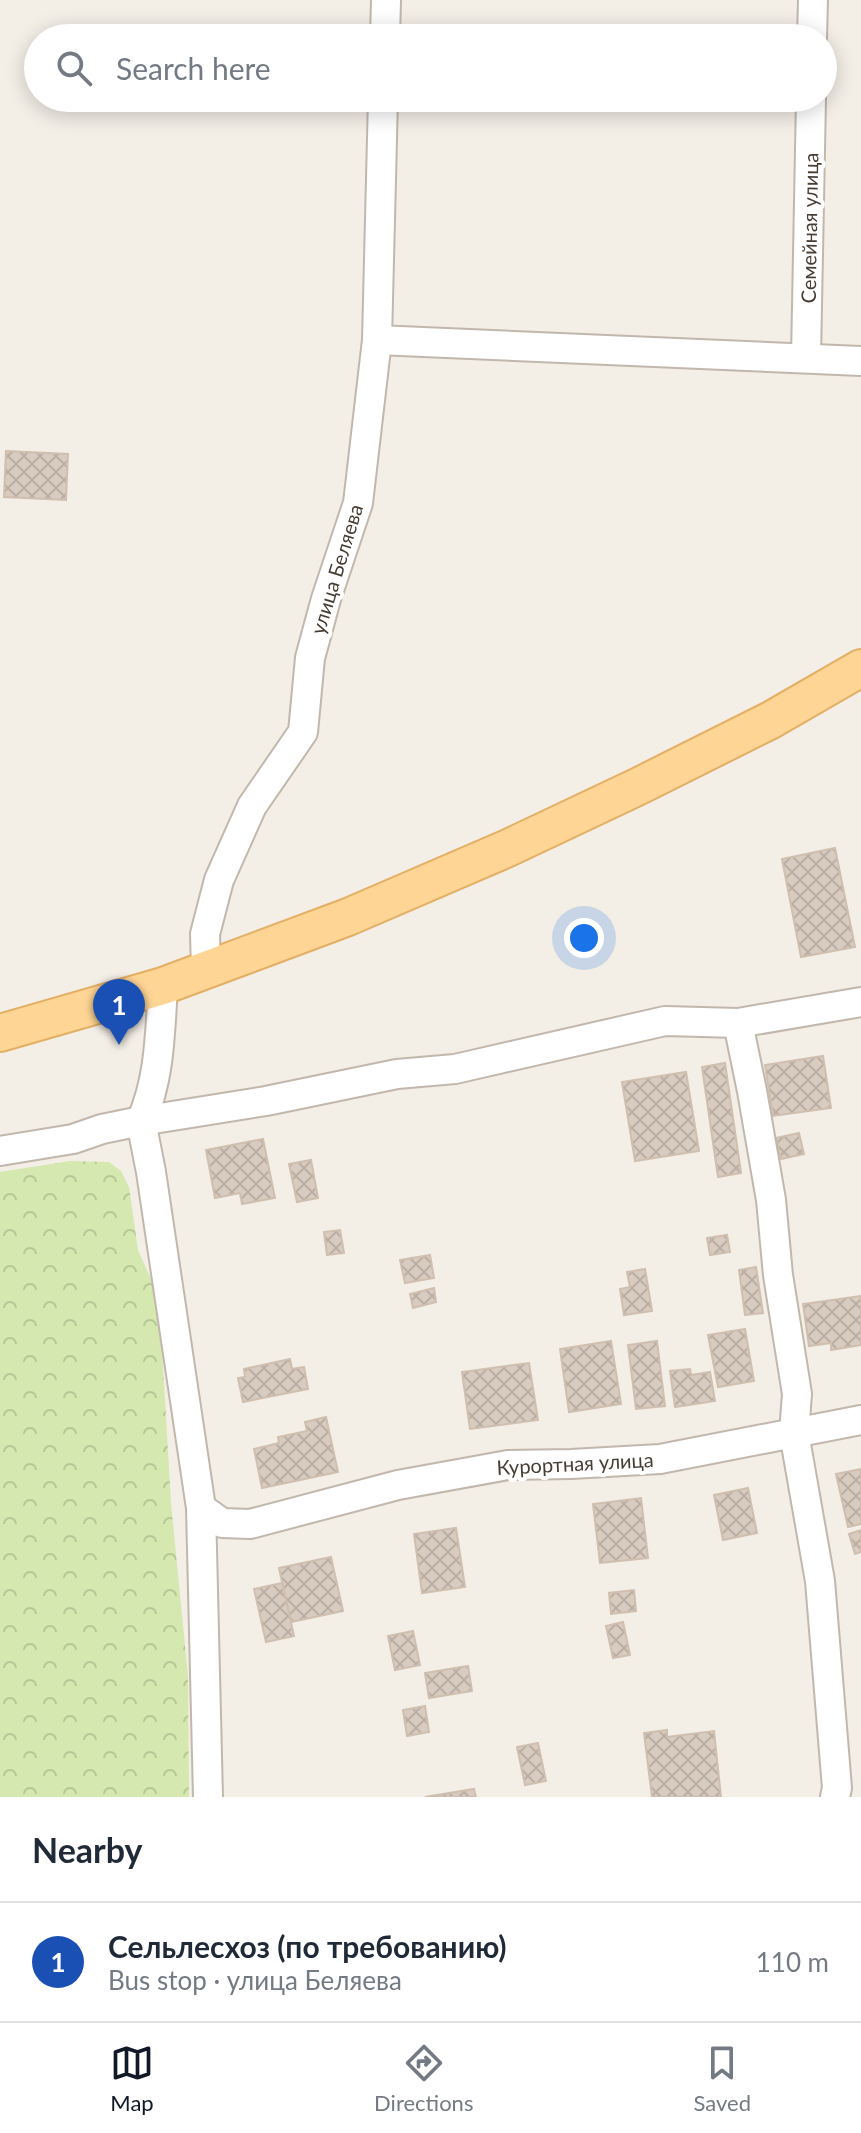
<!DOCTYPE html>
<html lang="en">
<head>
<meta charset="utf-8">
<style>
  body { margin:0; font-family:Lato,sans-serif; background:#f2f2f3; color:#1f2937 }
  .you { position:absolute; left:584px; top:938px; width:28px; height:28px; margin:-20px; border:6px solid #fff; border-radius:50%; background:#1a73e8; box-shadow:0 0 0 12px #1a73e833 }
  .badge { display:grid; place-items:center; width:52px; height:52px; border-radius:50%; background:#111827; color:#fff; font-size:26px; font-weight:700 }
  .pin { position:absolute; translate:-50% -66px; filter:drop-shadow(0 2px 4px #0008) }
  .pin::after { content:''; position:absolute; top:42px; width:28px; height:24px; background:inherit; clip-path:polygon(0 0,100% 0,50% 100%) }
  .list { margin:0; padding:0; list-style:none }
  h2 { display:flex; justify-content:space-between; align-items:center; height:104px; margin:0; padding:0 32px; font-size:34px }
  h2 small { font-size:26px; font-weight:400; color:#747a83 }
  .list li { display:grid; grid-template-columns:52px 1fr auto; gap:24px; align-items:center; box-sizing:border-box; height:120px; padding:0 32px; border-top:2px solid #e0e1e3 }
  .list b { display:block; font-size:30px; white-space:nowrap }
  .list p { margin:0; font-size:26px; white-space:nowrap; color:#747a83 }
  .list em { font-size:26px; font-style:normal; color:#747a83 }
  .icon { flex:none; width:44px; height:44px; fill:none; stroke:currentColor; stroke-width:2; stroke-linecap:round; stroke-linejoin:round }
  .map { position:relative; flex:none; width:861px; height:1797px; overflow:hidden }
  .search { position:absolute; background:#fff; box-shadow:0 4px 20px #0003; left:24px; right:24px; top:24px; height:88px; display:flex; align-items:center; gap:20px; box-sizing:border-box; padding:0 28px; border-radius:44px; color:#747a83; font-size:30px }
  .sheet { height:224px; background:#fff }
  nav { display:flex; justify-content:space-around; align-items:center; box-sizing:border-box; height:112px; border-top:2px solid #e0e1e3; background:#fff; font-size:22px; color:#747a83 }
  nav a { display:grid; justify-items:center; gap:4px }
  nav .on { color:#111827 }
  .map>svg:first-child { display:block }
  .forest { fill:url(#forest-crowns) }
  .building { fill:url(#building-cross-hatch); stroke:#d0bfaf; stroke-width:2 }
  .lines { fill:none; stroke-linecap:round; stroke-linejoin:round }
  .minor-casing { stroke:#c2b7ac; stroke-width:32 }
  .major-casing { stroke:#e4af64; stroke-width:40 }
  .minor { stroke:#fff; stroke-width:28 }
  .major { stroke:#fed594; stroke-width:36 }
  .labels { text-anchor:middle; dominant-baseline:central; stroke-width:8; stroke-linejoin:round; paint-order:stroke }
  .street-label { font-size:20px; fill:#463e35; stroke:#fff }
</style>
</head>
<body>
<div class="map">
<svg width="861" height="1797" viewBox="0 0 861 1797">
  <defs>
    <pattern id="forest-crowns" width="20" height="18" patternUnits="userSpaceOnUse" patternTransform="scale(2)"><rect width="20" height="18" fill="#d4e8af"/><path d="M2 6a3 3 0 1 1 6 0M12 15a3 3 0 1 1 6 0" fill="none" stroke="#b7c897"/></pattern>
    <pattern id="building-cross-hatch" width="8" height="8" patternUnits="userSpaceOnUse" patternTransform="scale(2)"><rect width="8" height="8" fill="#d8cbbf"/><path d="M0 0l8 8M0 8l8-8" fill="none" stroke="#bbafa5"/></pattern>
  </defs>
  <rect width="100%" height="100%" fill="#f3eee6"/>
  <!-- forest -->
  <polygon class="forest" points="70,1161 109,1162 121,1171 129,1187 138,1250 159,1297 171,1503 188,1676 189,1797 0,1797 0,1172"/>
  <!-- building -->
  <g class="building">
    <rect x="699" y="30" width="59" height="8"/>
    <polygon points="6,451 68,454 66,500 4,497"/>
    <polygon points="835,848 855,947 801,957 782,859"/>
    <polygon points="823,1056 831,1108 773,1116 765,1065"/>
    <polygon points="725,1063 741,1173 718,1177 702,1067"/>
    <polygon points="686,1072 699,1151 635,1161 622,1082"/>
    <polygon points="799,1133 804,1154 781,1159 776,1138"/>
    <polygon points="263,1139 275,1198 242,1204 240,1193 215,1198 206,1150"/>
    <polygon points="311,1160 318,1198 297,1202 289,1164"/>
    <polygon points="340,1230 344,1253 327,1255 324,1232"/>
    <polygon points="727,1235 730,1252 710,1255 707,1238"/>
    <polygon points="430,1255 434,1278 405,1283 400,1260"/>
    <polygon points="756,1267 763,1313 745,1315 739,1270"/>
    <polygon points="645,1269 652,1311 624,1315 620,1289 630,1287 627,1272"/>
    <polygon points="434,1288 436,1302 413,1308 410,1294"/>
    <polygon points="861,1296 861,1345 831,1350 831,1343 809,1346 803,1304"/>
    <polygon points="745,1329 754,1381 718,1387 708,1335"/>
    <polygon points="611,1341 621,1404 569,1412 560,1349"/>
    <polygon points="657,1341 665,1406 636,1409 628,1345"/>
    <polygon points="290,1359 292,1369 304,1367 308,1389 243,1402 238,1378 245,1377 244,1369"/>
    <polygon points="529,1363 538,1420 470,1429 462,1372"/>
    <polygon points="690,1369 691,1375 710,1372 715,1401 675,1407 670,1371"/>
    <polygon points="326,1417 338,1472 262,1488 254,1449 279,1443 278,1437 307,1431 305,1422"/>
    <polygon points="861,1469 861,1524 848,1527 836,1474"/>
    <polygon points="748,1488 757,1533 723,1540 714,1495"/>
    <polygon points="641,1498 648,1558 600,1563 593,1504"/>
    <polygon points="456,1528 465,1587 422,1593 414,1534"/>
    <polygon points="861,1530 861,1552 855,1554 849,1534"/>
    <polygon points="331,1557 343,1611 291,1622 279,1568"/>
    <polygon points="282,1583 294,1636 266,1642 254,1589"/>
    <polygon points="634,1590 636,1611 611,1614 609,1593"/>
    <polygon points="623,1622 630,1655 613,1658 606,1626"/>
    <polygon points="413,1631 420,1665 395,1670 388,1636"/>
    <polygon points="468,1666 472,1691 429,1698 425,1673"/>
    <polygon points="425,1706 429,1732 407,1736 403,1710"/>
    <polygon points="667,1730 667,1737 714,1731 721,1797 652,1797 644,1733"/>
    <polygon points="538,1743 546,1781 525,1785 517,1747"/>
    <polygon points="474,1789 476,1797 425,1797"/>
  </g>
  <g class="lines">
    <defs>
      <g id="minor">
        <polyline points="385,38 386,0"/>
        <polyline points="812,38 813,0"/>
        <polyline points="377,340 861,361"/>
        <polyline points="806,358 811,98"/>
        <polyline points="206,968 205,934 219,880 252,806 303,732 310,658 326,599 358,503 377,340 383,98"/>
        <polyline points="738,1023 752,1091 771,1200 778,1275 797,1394 794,1433 820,1581 837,1788 835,1797"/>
        <polyline points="141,1121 266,1101 397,1074 455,1069 665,1021 738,1023 861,1002"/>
        <path d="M141 1121C160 1079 160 1032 163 986"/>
        <polyline points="0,1151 73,1139 102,1129 141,1121 151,1172 201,1508 208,1797"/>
        <polyline points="201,1508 222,1523 250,1524 398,1485 508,1465 571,1464 660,1459 861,1420"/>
      </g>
      <polyline id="major" points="0,1033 163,986 348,917 508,848 637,787 771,720 861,668"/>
    </defs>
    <!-- minor casing -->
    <use href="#minor" class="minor-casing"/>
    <!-- major casing -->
    <use href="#major" class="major-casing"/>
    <!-- minor -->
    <use href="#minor" class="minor"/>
    <!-- major -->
    <use href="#major" class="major"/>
  </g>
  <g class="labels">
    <!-- street labels -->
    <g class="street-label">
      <text transform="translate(809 228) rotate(-89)">Семейная улица</text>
      <text transform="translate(336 569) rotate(-73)">улица Беляева</text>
      <text transform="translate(575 1463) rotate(-3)">Курортная улица</text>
    </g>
  </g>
</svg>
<div class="you"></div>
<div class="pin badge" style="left:119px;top:1045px;background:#1a4fb4">1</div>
<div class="search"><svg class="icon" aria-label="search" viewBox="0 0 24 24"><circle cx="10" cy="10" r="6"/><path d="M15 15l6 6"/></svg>Search here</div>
</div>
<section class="sheet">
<h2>Nearby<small></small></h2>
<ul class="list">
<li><span class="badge" style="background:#1a4fb4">1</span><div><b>Сельлесхоз (по требованию)</b><p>Bus stop · улица Беляева</p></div><em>110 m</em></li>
</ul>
</section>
<nav>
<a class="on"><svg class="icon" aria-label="map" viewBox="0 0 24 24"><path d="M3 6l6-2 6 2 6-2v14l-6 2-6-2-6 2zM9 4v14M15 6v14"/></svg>Map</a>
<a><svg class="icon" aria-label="directions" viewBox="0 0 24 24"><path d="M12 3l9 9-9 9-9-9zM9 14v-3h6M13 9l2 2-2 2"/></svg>Directions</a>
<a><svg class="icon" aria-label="saved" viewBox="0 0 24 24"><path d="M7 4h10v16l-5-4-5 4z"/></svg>Saved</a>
</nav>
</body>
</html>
